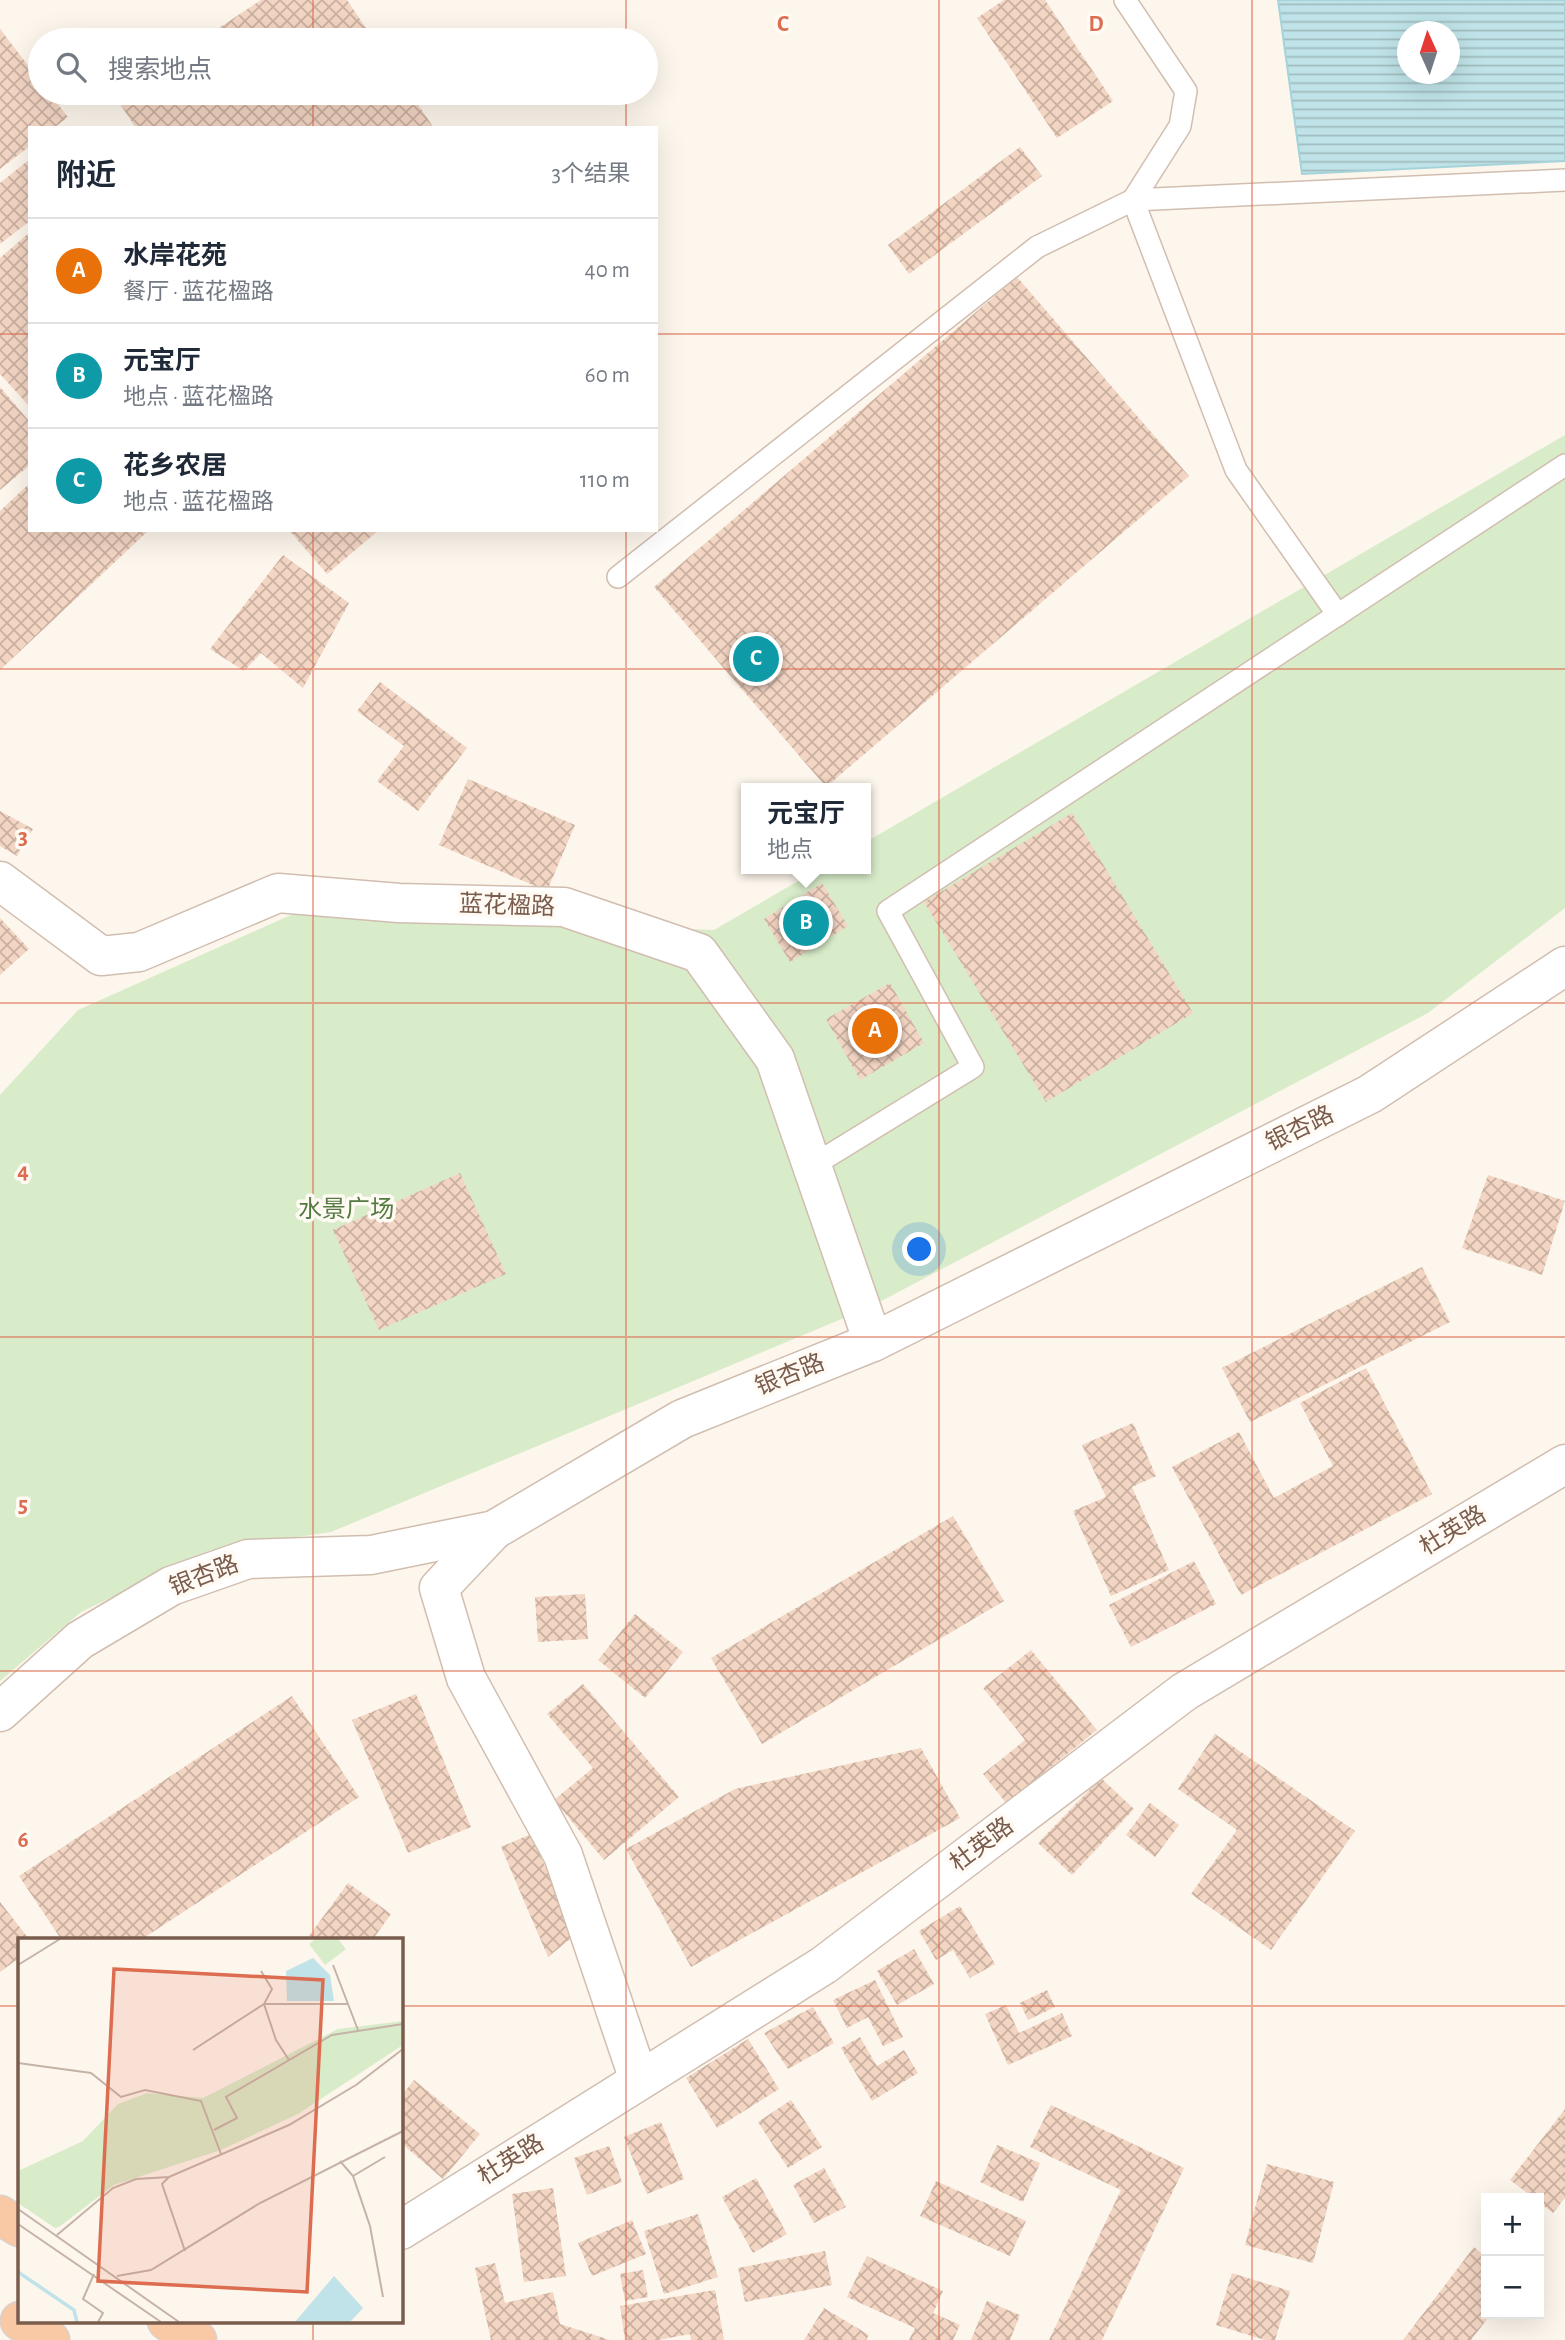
<!DOCTYPE html>
<html lang="zh">
<head>
<meta charset="utf-8">
<style>
  body { margin:0; font-family:"Alegreya Sans","Noto Sans SC",sans-serif; background:#f6f6f7; color:#1f2937 }
  .controls { position:absolute; right:21px; bottom:21px; display:grid; overflow:hidden; border-radius:0px; box-shadow:0 7px 28px #0002 }
  .controls button { width:63px; height:63px; display:grid; place-items:center; padding:0; border:0; border-bottom:2px solid #e0e1e3; background:#fff; color:#1f2937; font:35px sans-serif }
  .compass { position:absolute; left:1397px; top:21px; width:63px; height:63px; border-radius:50%; background:#fff; box-shadow:0 7px 28px #0002; rotate:357deg }
  .you { position:absolute; left:920px; top:1250px; width:24px; height:24px; margin:-18px; border:5px solid #fff; border-radius:50%; background:#1a73e8; box-shadow:0 0 0 10px #1a73e833 }
  .badge { display:grid; place-items:center; width:46px; height:46px; border-radius:50%; background:#111827; color:#fff; font-size:23px; font-weight:700 }
  .pin { position:absolute; translate:-50% -50%; border:4px solid #fff; box-shadow:0 2px 7px #0006 }
  .popup { position:absolute; left:741px; top:783px; width:130px; height:91px; box-sizing:border-box; display:grid; place-content:center; border-radius:0px; background:#fff; filter:drop-shadow(0 2px 5px #0005); font-size:23px; white-space:nowrap; color:#747a83 }
  .popup b { font-size:26px; color:#1f2937 }
  .popup::after { content:''; position:absolute; left:50%; top:100%; margin-left:-14px; border:14px solid transparent; border-top-color:#fff }
  .list { margin:0; padding:0; list-style:none }
  h2 { display:flex; justify-content:space-between; align-items:center; height:91px; margin:0; padding:0 28px; font-size:30px }
  h2 small { font-size:23px; font-weight:400; color:#747a83 }
  .list li { display:grid; grid-template-columns:46px 1fr auto; gap:21px; align-items:center; box-sizing:border-box; height:105px; padding:0 28px; border-top:2px solid #e0e1e3 }
  .list b { display:block; font-size:26px; white-space:nowrap }
  .list p { margin:0; font-size:23px; white-space:nowrap; color:#747a83 }
  .list em { font-size:23px; font-style:normal; color:#747a83 }
  .icon { flex:none; width:38px; height:38px; fill:none; stroke:currentColor; stroke-width:2; stroke-linecap:round; stroke-linejoin:round }
  .map { position:relative; flex:none; width:1565px; height:2340px; overflow:hidden }
  .search { position:absolute; background:#fff; box-shadow:0 7px 28px #0002; left:28px; top:28px; width:630px; height:77px; display:flex; align-items:center; gap:18px; box-sizing:border-box; padding:0 24px; border-radius:38px; color:#747a83; font-size:26px }
  .panel { position:absolute; background:#fff; box-shadow:0 7px 28px #0002; left:28px; top:126px; width:630px; height:406px; border-radius:0px }
  .map>svg:first-child { display:block }
  .green { fill:#d8ecc9 }
  .water { fill:url(#water-rules); stroke:#a5d3da; stroke-width:2; fill-rule:evenodd }
  .building { fill:url(#building-cross-hatch) }
  .lines { fill:none; stroke-linecap:round; stroke-linejoin:round }
  .service-casing { stroke:#d1beb0; stroke-width:24 }
  .minor-casing { stroke:#d1beb0; stroke-width:41 }
  .trunk-casing { stroke:#dad1cd; stroke-width:41 }
  .service { stroke:#fff; stroke-width:21 }
  .minor { stroke:#fff; stroke-width:38 }
  .trunk { stroke:#f9c8a4; stroke-width:38 }
  .grid { fill:none; stroke:#dc6d51; stroke-width:2; stroke-opacity:0.55 }
  .labels { text-anchor:middle; dominant-baseline:central; stroke-width:7; stroke-linejoin:round; paint-order:stroke }
  .street-label { font-size:24px; fill:#7a5c4d; stroke:#fffaf3 }
  .park-label { font-size:24px; fill:#537a41; stroke:#fffaf3 }
  .inset-river { fill:none; stroke:#bfe3e8; stroke-width:3.5 }
  .inset-road { fill:none; stroke:#c5b3a7; stroke-width:2 }
  .view { fill:#dc6d51; fill-opacity:0.15; stroke:#dc6d51; stroke-width:3.5 }
  .inset-edge { fill:none; stroke:#7a5c4d; stroke-width:3.5 }
  .grid-label { font-size:23px; text-anchor:middle; font-weight:bold; fill:#dc6d51; stroke:#fffaf3; stroke-width:7; stroke-linejoin:round; paint-order:stroke }
</style>
</head>
<body>
<div class="map">
<svg width="1565" height="2340" viewBox="0 0 1565 2340">
  <defs>
    <pattern id="water-rules" width="6" height="5" patternUnits="userSpaceOnUse" patternTransform="scale(1.75)"><rect width="6" height="5" fill="#bfe3e8"/><path d="M0 2.5h6" fill="none" stroke="#a0bbbe"/></pattern>
    <pattern id="building-cross-hatch" width="8" height="8" patternUnits="userSpaceOnUse" patternTransform="scale(1.75)"><rect width="8" height="8" fill="#f3d5c3"/><path d="M0 0l8 8M0 8l8-8" fill="none" stroke="#cab0a1"/></pattern>
  </defs>
  <rect width="100%" height="100%" fill="#fdf6ec"/>
  <!-- green -->
  <polygon class="green" points="1565,435 1565,908 1428,1013 868,1308 331,1532 211,1550 81,1612 0,1681 0,1095 78,1010 293,914 714,930 819,869 866,869 866,842"/>
  <!-- water -->
  <path class="water" d="M1278 0H1565V161L1302 174ZM1408 32H1450V74H1408Z"/>
  <!-- building -->
  <g class="building">
    <polygon points="261,0 347,0 374,40 201,40"/>
    <polygon points="1004,0 1045,0 1113,101 1057,138 977,18"/>
    <polygon points="0,29 40,81 40,93 49,93 68,117 54,128 30,128 30,146 0,169"/>
    <polygon points="123,93 410,93 434,128 136,128 116,98"/>
    <polygon points="1020,147 1042,176 909,274 888,245"/>
    <polygon points="30,159 30,221 0,244 0,183"/>
    <polygon points="30,232 30,407 0,374 0,258"/>
    <polygon points="1017,277 1189,476 826,787 654,587"/>
    <polygon points="0,387 30,422 30,465 0,490"/>
    <polygon points="30,483 30,530 149,530 0,670 0,511"/>
    <polygon points="289,530 379,530 327,574"/>
    <polygon points="283,555 349,603 303,688 261,653 244,671 210,649"/>
    <polygon points="380,682 467,748 418,811 377,781 404,746 357,711"/>
    <polygon points="468,779 575,825 547,891 439,845"/>
    <polygon points="0,811 33,829 17,856 0,846"/>
    <polygon points="1072,813 1193,1013 1046,1102 924,902"/>
    <polygon points="822,883 848,926 790,962 764,919"/>
    <polygon points="0,918 29,949 0,975"/>
    <polygon points="890,983 924,1043 860,1080 826,1019"/>
    <polygon points="460,1173 506,1274 379,1330 333,1230"/>
    <polygon points="1488,1175 1565,1201 1542,1275 1462,1248"/>
    <polygon points="1422,1267 1450,1322 1250,1422 1222,1368"/>
    <polygon points="1366,1368 1432,1494 1241,1595 1172,1467 1239,1432 1274,1498 1333,1466 1300,1403"/>
    <polygon points="1133,1423 1156,1476 1132,1487 1169,1570 1111,1596 1073,1511 1106,1497 1082,1445"/>
    <polygon points="953,1516 1004,1601 762,1744 711,1658"/>
    <polygon points="1194,1561 1216,1604 1131,1647 1109,1605"/>
    <polygon points="585,1594 588,1639 538,1642 535,1597"/>
    <polygon points="635,1614 683,1652 645,1698 598,1660"/>
    <polygon points="1031,1650 1097,1730 1006,1803 983,1774 1025,1740 983,1688"/>
    <polygon points="583,1684 679,1797 604,1860 554,1800 593,1768 547,1714"/>
    <polygon points="416,1694 471,1827 408,1853 352,1720"/>
    <polygon points="292,1696 359,1797 142,1939 61,1939 19,1876"/>
    <polygon points="1215,1734 1355,1831 1271,1950 1191,1894 1237,1830 1178,1789"/>
    <polygon points="921,1748 960,1818 691,1967 626,1849 735,1789"/>
    <polygon points="1101,1778 1134,1809 1072,1875 1038,1843"/>
    <polygon points="1150,1803 1179,1825 1155,1857 1126,1835"/>
    <polygon points="531,1834 575,1935 548,1957 501,1847"/>
    <polygon points="348,1883 391,1914 373,1939 314,1939 309,1936"/>
    <polygon points="0,1902 29,1939 19,1939 19,1958 0,1972"/>
    <polygon points="960,1906 995,1964 970,1978 953,1950 936,1960 919,1931"/>
    <polygon points="914,1949 934,1984 897,2005 877,1971"/>
    <polygon points="875,1980 903,2037 883,2046 868,2017 847,2028 833,2000"/>
    <polygon points="1047,1990 1055,2007 1028,2020 1020,2003"/>
    <polygon points="1006,2005 1019,2033 1062,2013 1072,2036 1008,2065 985,2014"/>
    <polygon points="813,2007 834,2043 788,2069 764,2033"/>
    <polygon points="860,2037 877,2066 904,2050 918,2073 872,2101 841,2048"/>
    <polygon points="748,2039 779,2089 717,2128 686,2078"/>
    <polygon points="414,2080 480,2134 443,2179 401,2143 401,2096"/>
    <polygon points="791,2100 822,2147 788,2168 758,2122"/>
    <polygon points="1051,2105 1184,2168 1102,2340 1049,2340 1121,2190 1030,2147"/>
    <polygon points="1565,2109 1565,2198 1553,2213 1539,2202 1539,2198 1534,2198 1510,2180"/>
    <polygon points="661,2122 684,2179 647,2194 624,2137"/>
    <polygon points="997,2145 1040,2163 1023,2202 980,2182"/>
    <polygon points="609,2146 622,2182 587,2195 574,2158"/>
    <polygon points="1267,2164 1334,2182 1313,2263 1245,2245"/>
    <polygon points="824,2168 846,2207 814,2223 793,2185"/>
    <polygon points="756,2178 787,2234 753,2253 722,2197"/>
    <polygon points="936,2181 1026,2221 1010,2256 920,2216"/>
    <polygon points="553,2188 566,2276 524,2282 512,2194"/>
    <polygon points="698,2214 718,2277 664,2294 644,2231"/>
    <polygon points="632,2220 646,2254 592,2276 578,2243"/>
    <polygon points="1474,2247 1486,2257 1486,2314 1491,2314 1471,2340 1403,2340"/>
    <polygon points="825,2251 832,2285 745,2302 738,2268"/>
    <polygon points="867,2256 943,2291 933,2313 960,2325 953,2340 909,2340 915,2328 847,2297"/>
    <polygon points="495,2263 505,2303 553,2292 560,2324 610,2340 491,2340 475,2268"/>
    <polygon points="643,2270 648,2297 625,2301 620,2274"/>
    <polygon points="1232,2273 1290,2291 1275,2340 1265,2340 1216,2325"/>
    <polygon points="715,2290 724,2340 691,2340 690,2334 658,2340 625,2340 620,2306"/>
    <polygon points="987,2301 1020,2315 1010,2340 971,2340"/>
    <polygon points="824,2308 869,2335 866,2340 804,2340"/>
  </g>
  <g class="lines">
    <defs>
      <g id="service">
        <polyline points="1125,0 1186,91 1180,126 1133,200 1236,470 1338,615"/>
        <polyline points="618,577 1037,247 1133,200 1565,180"/>
        <polyline points="812,1166 973,1067 888,911 1565,465"/>
      </g>
      <g id="minor">
        <polyline points="0,881 101,956 139,952 278,893 399,903 564,907 699,953 775,1059 873,1342"/>
        <polyline points="494,1530 439,1588 466,1678 563,1855 639,2080"/>
        <polyline points="0,1712 80,1640 171,1586 248,1559 371,1555 494,1530 682,1419 873,1342 1370,1094 1565,966"/>
        <polyline points="401,2230 824,1965 1184,1692 1565,1464"/>
      </g>
      <g id="trunk">
        <polyline points="0,2215 19,2227"/>
        <polyline points="20,2321 50,2340"/>
        <polyline points="167,2321 197,2340"/>
      </g>
    </defs>
    <!-- service casing -->
    <use href="#service" class="service-casing"/>
    <!-- minor casing -->
    <use href="#minor" class="minor-casing"/>
    <!-- trunk casing -->
    <use href="#trunk" class="trunk-casing"/>
    <!-- service -->
    <use href="#service" class="service"/>
    <!-- minor -->
    <use href="#minor" class="minor"/>
    <!-- trunk -->
    <use href="#trunk" class="trunk"/>
  </g>
  <!-- grid -->
  <path class="grid" d="M313 0V40M626 0V40M939 0V2340M1252 0V2340M313 93V128M626 93V128M0 334H30M656 334H1565M313 530V1939M626 530V2340M0 669H1565M0 1003H1565M0 1337H1565M0 1671H1565M0 2006H19M401 2006H1565M313 2321V2340"/>
  <g class="labels">
    <!-- street labels -->
    <g class="street-label">
      <text transform="translate(507 906) rotate(2)">蓝花楹路</text>
      <text transform="translate(1300 1129) rotate(-26)">银杏路</text>
      <text transform="translate(790 1375) rotate(-22)">银杏路</text>
      <text transform="translate(1453 1531) rotate(-31)">杜英路</text>
      <text transform="translate(204 1576) rotate(-21)">银杏路</text>
      <text transform="translate(982 1845) rotate(-37)">杜英路</text>
      <text transform="translate(511 2160) rotate(-32)">杜英路</text>
    </g>
    <!-- park labels -->
    <g class="park-label">
      <text x="346" y="1210">水景广场</text>
    </g>
  </g>
  <!-- overview -->
  <g transform="translate(18 1938)">
    <rect width="385" height="385" fill="#fdf6ec"/>
    <path d="M298 1H320L328 11 307 27 291 6ZM385 83V107L280 176 203 212 96 247 41 289 37 290 0 265V233L65 203 100 166 129 155 185 160 320 91Z" fill="#d8ecc9"/>
    <path d="M295 20 312 37 316 63H269L268 33ZM316 338 345 370 332 384H277Z" fill="#bfe3e8"/>
    <path class="inset-river" d="M0 334 56 372 59 384"/>
    <path class="inset-road" d="M0 27 42 1M315 27 340 92M243 33 254 51 246 66 258 102 271 122M175 112 246 66H330M0 125 73 135 103 159 127 152 183 163 203 216M196 192 219 180 208 159 314 97 385 86M322 223 335 238 352 288 365 359M335 238 367 219M151 239 144 246 167 313M0 271 161 384M0 286 143 384M39 297 95 250 118 241 151 239 271 187 338 147 385 111M76 336 65 361 85 375 80 384M99 338 133 332 242 265 385 193"/>
    <path class="view" d="M96 31 305 42 289 354 80 343Z"/>
    <rect width="385" height="385" class="inset-edge"/>
  </g>
  <g class="grid-label">
    <text x="783" y="31">C</text>
    <text x="1096" y="31">D</text>
    <text x="23" y="844">3</text>
    <text x="23" y="1178">4</text>
    <text x="23" y="1512">5</text>
    <text x="23" y="1847">6</text>
  </g>
</svg>
<div class="controls">
<button>+</button>
<button>−</button>
</div>
<svg class="compass" viewBox="-18 -18 36 36"><path d="M0-13l5 13h-10z" fill="#e53935"/><path d="M0 13l5-13h-10z" fill="#747a83"/></svg>
<div class="you"></div>
<div class="pin badge" style="left:875px;top:1031px;background:#e8710a">A</div>
<div class="pin badge" style="left:806px;top:923px;background:#0f9aa8">B</div>
<div class="popup"><b>元宝厅</b>地点</div>
<div class="pin badge" style="left:756px;top:659px;background:#0f9aa8">C</div>
<div class="search"><svg class="icon" aria-label="search" viewBox="0 0 24 24"><circle cx="10" cy="10" r="6"/><path d="M15 15l6 6"/></svg>搜索地点</div>
<section class="panel">
<h2>附近<small>3个结果</small></h2>
<ul class="list">
<li><span class="badge" style="background:#e8710a">A</span><div><b>水岸花苑</b><p>餐厅 · 蓝花楹路</p></div><em>40 m</em></li>
<li><span class="badge" style="background:#0f9aa8">B</span><div><b>元宝厅</b><p>地点 · 蓝花楹路</p></div><em>60 m</em></li>
<li><span class="badge" style="background:#0f9aa8">C</span><div><b>花乡农居</b><p>地点 · 蓝花楹路</p></div><em>110 m</em></li>
</ul>
</section>
</div>
</body>
</html>
